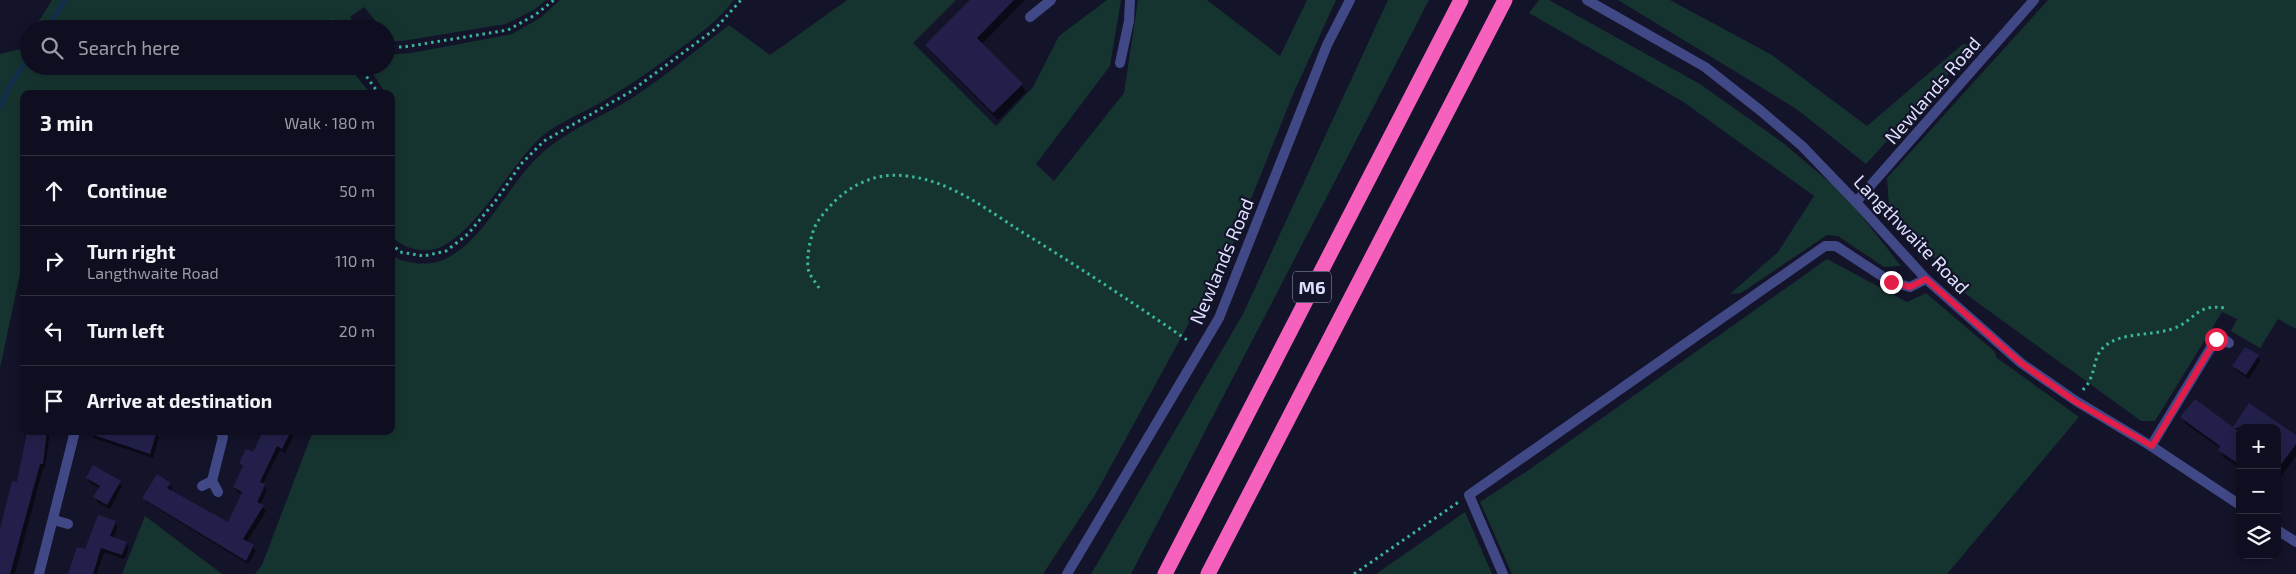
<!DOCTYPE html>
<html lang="en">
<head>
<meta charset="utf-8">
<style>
  body { margin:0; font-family:"Exo 2",sans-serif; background:#1c1c2d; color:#f1f3f6 }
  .controls { position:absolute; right:15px; bottom:15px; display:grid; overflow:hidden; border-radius:10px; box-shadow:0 2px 12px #0003 }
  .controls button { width:45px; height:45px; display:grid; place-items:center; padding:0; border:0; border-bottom:1px solid #2e2e3e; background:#0e0e20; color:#f1f3f6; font:25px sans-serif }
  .stop { position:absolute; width:15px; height:15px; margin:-11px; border:4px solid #e11d48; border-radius:50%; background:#fff }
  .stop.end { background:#e11d48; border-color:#fff; box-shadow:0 1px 5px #0008 }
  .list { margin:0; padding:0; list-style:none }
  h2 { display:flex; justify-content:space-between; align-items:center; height:65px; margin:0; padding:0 20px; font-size:21px }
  h2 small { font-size:16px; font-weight:400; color:#9b9ca5 }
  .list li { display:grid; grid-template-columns:32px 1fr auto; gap:15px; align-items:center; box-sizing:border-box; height:70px; padding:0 20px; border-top:1px solid #2e2e3e }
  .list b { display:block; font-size:19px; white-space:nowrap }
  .list p { margin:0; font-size:16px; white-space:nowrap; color:#9b9ca5 }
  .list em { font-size:16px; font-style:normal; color:#9b9ca5 }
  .icon { flex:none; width:28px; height:28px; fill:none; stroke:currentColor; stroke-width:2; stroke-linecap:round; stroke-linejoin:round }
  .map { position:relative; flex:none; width:2296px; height:574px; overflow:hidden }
  .search { position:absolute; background:#0e0e20; box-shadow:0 2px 12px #0003; left:20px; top:20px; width:375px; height:55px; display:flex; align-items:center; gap:12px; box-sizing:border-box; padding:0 18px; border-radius:28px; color:#9b9ca5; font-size:19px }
  .panel { position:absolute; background:#0e0e20; box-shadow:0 2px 12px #0003; left:20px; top:90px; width:375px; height:345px; border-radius:10px }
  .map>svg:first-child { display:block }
  .green { fill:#16342f }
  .shadow { fill:#0007 }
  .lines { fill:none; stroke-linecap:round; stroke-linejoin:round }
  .stream { stroke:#112f4c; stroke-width:5 }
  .building { fill:#22204a }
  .path { stroke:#39b79d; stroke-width:3; stroke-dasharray:2.5 4; stroke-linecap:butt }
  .service { stroke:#414886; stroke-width:10 }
  .minor { stroke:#414886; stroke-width:10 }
  .tertiary { stroke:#414886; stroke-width:10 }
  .motorway { stroke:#f661be; stroke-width:15 }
  .route { stroke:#e11d48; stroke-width:6 }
  .labels { text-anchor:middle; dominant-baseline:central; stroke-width:4.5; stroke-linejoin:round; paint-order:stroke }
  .shield { fill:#13132a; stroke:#a1a2be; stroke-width:1 }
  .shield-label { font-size:18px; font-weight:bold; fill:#dedffd }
  .street-label { font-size:19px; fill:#dedffd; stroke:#13132a }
</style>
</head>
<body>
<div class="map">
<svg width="2296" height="574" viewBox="0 0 2296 574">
  <rect width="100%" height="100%" fill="#13132a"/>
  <!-- green -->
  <g class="green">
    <polygon points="52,0 546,0 534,10 506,24 402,41 386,41 386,29 377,29 380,26 364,7 350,17 358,29 34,29"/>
    <path d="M560 0H734C718 21 698 35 677 51 652 70 626 88 598 104 582 113 552 126 539 139 507 170 482 224 443 246 425 255 404 249 391 236V135L395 113 391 104V94H386L372 72 375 66H386V55L411 53 512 34 540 18Z"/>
    <path d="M847 0H956L913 43 996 126 1033 87 1059 36 1107 0H1121L1110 66 1036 164 1054 181 1124 93 1138 0H1207L1280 56 1307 0H1336L1294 92 1210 301 1189 323 1095 495 1043 574H255L262 565 313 431H391V255C407 265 433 267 449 257 489 235 511 177 548 148 573 128 605 115 632 98 666 76 697 49 729 25L770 55Z"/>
    <polygon points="1388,0 1429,0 1131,574 1091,574 1243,314"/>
    <polygon points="1539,0 1549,0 1700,84 1783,143 1846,196 1901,266 1884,267 1838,236 1827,235 1741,293 1730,294 1778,252 1814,196 1682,101 1529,13"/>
    <polygon points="1618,0 1670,0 1772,55 1867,126 1963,44 1975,45 1866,164 1795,108"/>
    <polygon points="2048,0 2296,0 2296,329 2278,319 2260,348 2231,331 2237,319 2222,312 2155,421 2141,421 1963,292 1889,206 1887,178"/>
    <polygon points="29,37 29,66 348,66 371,94 24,94 24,255 0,368 0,54 21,49"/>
    <polygon points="1827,259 1907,302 1926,293 1994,351 1997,358 2079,417 1947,574 1512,574 1480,502 1530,469"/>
    <polygon points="1465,512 1492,574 1376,574"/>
    <polygon points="145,516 222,574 122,574"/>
  </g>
  <!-- shadow -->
  <g class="shadow">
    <polygon points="972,0 1025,0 982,44 1022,85 1026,92 998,120 931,52 927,45"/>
    <polygon points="2258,356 2260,361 2249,379 2237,371 2234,366"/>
    <polygon points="2250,405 2296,436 2296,456 2277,482 2277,428 2240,428 2240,468 2223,457 2220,448 2186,424 2182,417 2233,429"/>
    <polygon points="26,431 50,431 45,469 43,468 15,574 0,574 0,528 13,483 18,484"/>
    <polygon points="92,431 153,431 159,437 153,458 94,438"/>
    <polygon points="265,431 296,431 285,453 280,450 263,484 265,486 263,486 253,507 255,508 265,487 267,490 260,505 266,511 247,542 253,546 256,551 248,564 147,502 144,498 170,483 172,488 171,491 228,524 242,494 237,492 235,487 243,469 240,463 254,454"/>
    <polygon points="87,478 120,482 122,486 110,509 97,502 95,497 100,488 90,483"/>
    <polygon points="115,522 118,527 113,539 126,543 129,548 124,559 104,552 97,574 69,574 86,551"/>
  </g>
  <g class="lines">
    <!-- stream -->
    <g class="stream">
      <polyline points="46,29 65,0"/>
      <polyline points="0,107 8,89 29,56"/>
    </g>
  </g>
  <!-- building -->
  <g class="building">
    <polygon points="970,0 1014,0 977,38 1023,84 993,113 925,45"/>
    <polygon points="2245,347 2259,355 2246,375 2232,366"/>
    <polygon points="2195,399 2233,427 2249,403 2296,435 2296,444 2277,470 2277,428 2234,428 2240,432 2240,465 2218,450 2220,446 2180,417"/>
    <polygon points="27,431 47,431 43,464 40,464 10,574 0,574 0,529 12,481 17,482"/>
    <polygon points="95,431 157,431 150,454 94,435"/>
    <polygon points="263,431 291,431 282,449 277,446 260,482 265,484 257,502 264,505 243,539 254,545 246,561 142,498 157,474 171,483 167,488 228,522 242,492 233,487 243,466 239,463 246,449 253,452"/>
    <polygon points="93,465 121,481 107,505 93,497 100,486 86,478"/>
    <polygon points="98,515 116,521 110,536 127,542 122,555 101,548 93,574 68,574 77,547 85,549"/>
  </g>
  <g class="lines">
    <!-- path -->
    <g class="path">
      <polyline points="332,20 336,29"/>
      <polyline points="386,47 404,47 508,30 535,15 554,0"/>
      <polyline points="359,66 379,94"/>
      <polyline points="391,243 400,252 424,256 446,251 468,234 497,199 521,164 544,141 630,92 715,29 741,0"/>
      <path d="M819 288C816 283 811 277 809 272 805 260 811 231 818 221 839 191 869 171 907 176 951 181 986 209 1022 232 1079 267 1135 304 1190 342"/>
      <path d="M2083 390C2086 386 2090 382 2091 377 2096 366 2094 355 2105 346 2122 332 2151 336 2172 329 2196 321 2195 303 2226 308"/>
      <polyline points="1354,574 1460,501"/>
    </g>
    <!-- service -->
    <g class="service">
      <polyline points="1030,17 1051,0"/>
      <polyline points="1120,63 1129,21 1130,0"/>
      <polyline points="2151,446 2216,339 2225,340 2229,343"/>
      <polyline points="1503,574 1469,495 1825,246 1836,246 1891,282 1910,287 1926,279"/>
    </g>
    <!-- minor -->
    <g class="minor">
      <polyline points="202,486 212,481"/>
      <polyline points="218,492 212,481 223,437 220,431"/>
      <polyline points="54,520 68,524"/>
      <polyline points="39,574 75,431"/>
    </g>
    <!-- tertiary -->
    <g class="tertiary">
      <polyline points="1587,0 1705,67 1761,111 1802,146 1856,202 1926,279 2021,363 2076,401 2151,446 2240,505"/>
      <polyline points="1856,202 2034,0"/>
      <polyline points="2277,530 2296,542"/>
      <polyline points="1067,574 1219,318 1327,45 1350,0"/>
    </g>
    <!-- motorway -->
    <g class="motorway">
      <polyline points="1165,574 1461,0"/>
      <polyline points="1208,574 1505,0"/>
    </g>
  </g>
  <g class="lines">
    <!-- route -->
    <polyline class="route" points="1891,282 1910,287 1926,279 2021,363 2076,402 2152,446 2216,339"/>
  </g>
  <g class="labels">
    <!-- shield labels -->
    <rect class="shield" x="1293" y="271.5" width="38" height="31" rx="4"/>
    <g class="shield-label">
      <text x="1312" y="287">M6</text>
    </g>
    <!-- street labels -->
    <g class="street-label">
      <text transform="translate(1932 90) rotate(-49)">Newlands Road</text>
      <text transform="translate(1912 234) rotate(46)">Langthwaite Road</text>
      <text transform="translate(1221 261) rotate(-67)">Newlands Road</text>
    </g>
  </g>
</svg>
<div class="controls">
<button>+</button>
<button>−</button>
<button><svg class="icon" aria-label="layers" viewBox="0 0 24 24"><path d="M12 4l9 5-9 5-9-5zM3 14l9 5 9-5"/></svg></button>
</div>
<div class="stop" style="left:2216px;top:339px"></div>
<div class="stop end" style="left:1891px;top:282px"></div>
<div class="search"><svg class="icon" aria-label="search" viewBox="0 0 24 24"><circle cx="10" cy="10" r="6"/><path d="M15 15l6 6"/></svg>Search here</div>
<section class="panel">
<h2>3 min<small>Walk · 180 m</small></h2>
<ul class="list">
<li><svg class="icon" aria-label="ahead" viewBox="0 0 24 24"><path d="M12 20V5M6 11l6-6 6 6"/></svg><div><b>Continue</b></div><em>50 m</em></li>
<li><svg class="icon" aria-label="right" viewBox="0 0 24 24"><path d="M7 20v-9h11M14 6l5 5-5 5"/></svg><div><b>Turn right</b><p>Langthwaite Road</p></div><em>110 m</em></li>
<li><svg class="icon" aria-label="left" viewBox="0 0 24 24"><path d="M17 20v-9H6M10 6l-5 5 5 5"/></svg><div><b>Turn left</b></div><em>20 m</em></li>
<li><svg class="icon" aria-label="arrive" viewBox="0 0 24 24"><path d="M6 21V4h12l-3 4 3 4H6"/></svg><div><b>Arrive at destination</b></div></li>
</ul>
</section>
</div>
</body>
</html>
